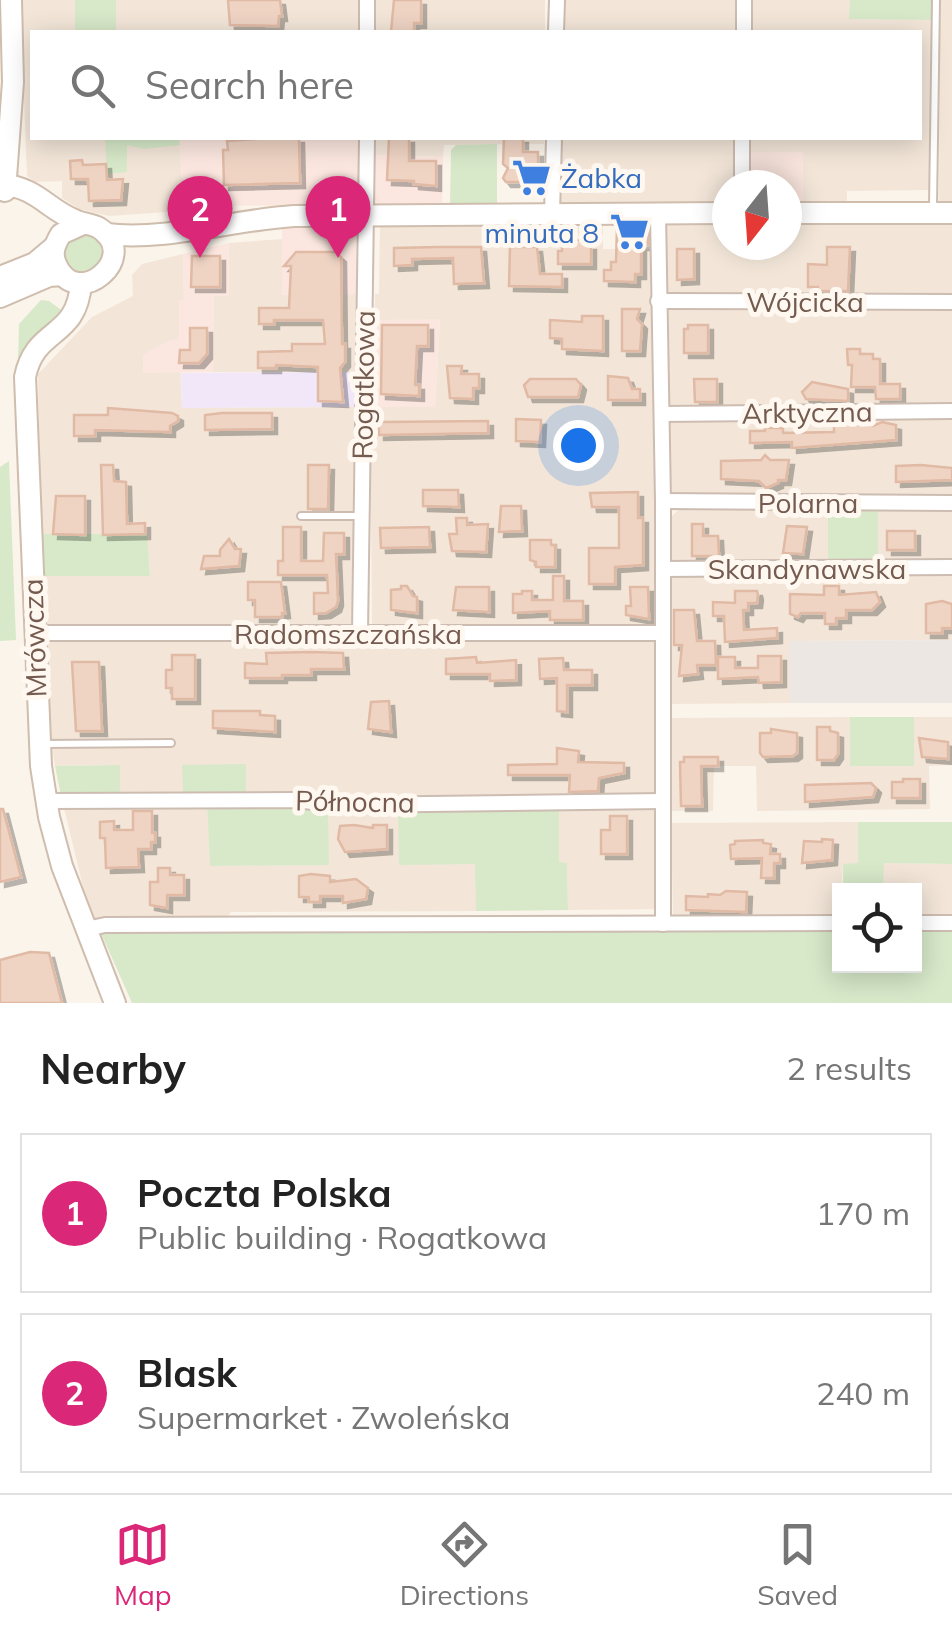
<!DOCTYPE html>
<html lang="en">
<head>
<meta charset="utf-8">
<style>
  body { margin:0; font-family:Mulish,sans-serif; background:#f2f2f2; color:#222 }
  .controls { position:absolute; right:30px; bottom:30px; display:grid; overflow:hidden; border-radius:0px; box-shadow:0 5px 25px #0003 }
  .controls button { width:90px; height:90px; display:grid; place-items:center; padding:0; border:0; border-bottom:2px solid #e0e0e0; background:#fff; color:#222; font:50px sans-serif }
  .compass { position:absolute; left:712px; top:170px; width:90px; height:90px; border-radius:50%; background:#fff; box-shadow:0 5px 25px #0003; rotate:197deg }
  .you { position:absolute; left:578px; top:445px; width:35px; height:35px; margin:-25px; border:8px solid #fff; border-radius:50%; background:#1a73e8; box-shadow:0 0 0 15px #1a73e833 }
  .badge { display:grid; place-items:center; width:65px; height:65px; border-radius:50%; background:#db2777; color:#fff; font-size:32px; font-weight:700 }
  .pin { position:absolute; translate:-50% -82px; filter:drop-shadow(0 2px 5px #0008) }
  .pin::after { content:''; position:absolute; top:52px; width:35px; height:30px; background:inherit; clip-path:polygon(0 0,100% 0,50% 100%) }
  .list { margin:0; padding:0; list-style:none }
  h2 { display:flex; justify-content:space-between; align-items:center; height:130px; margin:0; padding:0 40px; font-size:42px }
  h2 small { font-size:32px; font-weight:400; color:#767676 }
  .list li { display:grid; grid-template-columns:65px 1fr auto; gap:30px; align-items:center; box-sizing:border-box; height:160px; margin:0 20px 20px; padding:0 20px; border:2px solid #e0e0e0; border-radius:0px }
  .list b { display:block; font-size:38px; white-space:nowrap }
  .list p { margin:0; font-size:32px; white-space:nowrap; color:#767676 }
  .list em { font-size:32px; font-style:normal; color:#767676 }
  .icon { flex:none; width:55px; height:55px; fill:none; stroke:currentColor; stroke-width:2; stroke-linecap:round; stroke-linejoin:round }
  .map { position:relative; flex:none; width:952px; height:1003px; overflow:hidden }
  .search { position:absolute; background:#fff; box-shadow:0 5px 25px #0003; left:30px; right:30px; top:30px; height:110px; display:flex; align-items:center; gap:25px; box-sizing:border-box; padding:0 35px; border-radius:0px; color:#767676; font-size:38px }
  .sheet { height:490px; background:#fff }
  nav { display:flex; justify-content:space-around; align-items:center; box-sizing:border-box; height:140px; border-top:2px solid #e0e0e0; background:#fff; font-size:28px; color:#767676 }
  nav a { display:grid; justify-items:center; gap:5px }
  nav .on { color:#db2777 }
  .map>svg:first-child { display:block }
  .residential { fill:#f3e6d9 }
  .commercial { fill:#fbe7df }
  .industrial { fill:#ede7e3 }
  .education { fill:#f1e7f8 }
  .green { fill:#d7e9c9 }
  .building { fill:#efd4c4; stroke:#e1baa5; stroke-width:2.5; filter:url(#shadow) }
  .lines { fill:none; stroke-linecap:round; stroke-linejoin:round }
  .lane-casing { stroke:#cdbcb1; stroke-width:10 }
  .street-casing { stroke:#cdbcb1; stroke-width:18 }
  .secondary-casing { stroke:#cfbdae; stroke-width:24 }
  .lane { stroke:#fff; stroke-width:6 }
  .street { stroke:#fff; stroke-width:14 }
  .secondary { stroke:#fff; stroke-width:20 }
  .labels { text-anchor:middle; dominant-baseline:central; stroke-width:10; stroke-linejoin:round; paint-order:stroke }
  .shop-label { font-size:28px; fill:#366cbe; stroke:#fef8f1; text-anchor:start }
  .street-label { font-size:28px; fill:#755b4f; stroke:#fef8f1 }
</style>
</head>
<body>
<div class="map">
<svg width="952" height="1003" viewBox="0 0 952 1003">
  <defs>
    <filter id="shadow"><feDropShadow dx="5" dy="5" stdDeviation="0" flood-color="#0004"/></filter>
  </defs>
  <rect width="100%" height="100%" fill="#fbf4ea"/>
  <!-- residential -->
  <g class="residential">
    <polygon points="20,0 75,0 75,30 115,31 116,0 360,0 360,32 32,32 32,138 179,138 184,206 167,212 109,216 79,209 62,198 62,181 35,182 27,176"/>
    <rect x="374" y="0" width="171" height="32"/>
    <polygon points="561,0 738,0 737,32 561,32"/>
    <polygon points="751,0 850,0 850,19 932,20 929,190 847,191 847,201 803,202 803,152 750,152 750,138 920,138 920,32 751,32"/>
    <polygon points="940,0 952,0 952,203 939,203"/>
    <polygon points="374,138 544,138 544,144 444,145 443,157 374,155"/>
    <polygon points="560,138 736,138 736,185 727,185 727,196 719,203 560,205"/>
    <polygon points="952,223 952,297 666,298 665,224 727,224 727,245 787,245 787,224"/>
    <polygon points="380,224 603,224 603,249 650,250 657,627 372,625 370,407 435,406 440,320 375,320 375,294 379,294"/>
    <polygon points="282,239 283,295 356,294 356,372 213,372 214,296 229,295 229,243"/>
    <polygon points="183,254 184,301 179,302 179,340 182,408 355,407 353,625 45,628 43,576 150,575 146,534 40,534 38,374 92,317 133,296 132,275 142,264"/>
    <polygon points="666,304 952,304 952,408 667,407"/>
    <polygon points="952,415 952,495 671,493 667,417"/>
    <polygon points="679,509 828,510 828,563 671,563 670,518"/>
    <polygon points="878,511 952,511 952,563 878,564"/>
    <polygon points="952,573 952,640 791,641 790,703 668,704 671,575"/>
    <polygon points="657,639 658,796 447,800 432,795 246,794 246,764 183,794 120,795 119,765 55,766 48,721 45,642"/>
    <polygon points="850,717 851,766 914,766 914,717 952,717 952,765 929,766 930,809 757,811 756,766 714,766 713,811 671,811 668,718"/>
    <polygon points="207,803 211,866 328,865 328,810 398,809 476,864 476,911 231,912 226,919 91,920 63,804"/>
    <polygon points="559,806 657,806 661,909 568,910 567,864 559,863"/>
    <polygon points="858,822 858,864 843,865 839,915 673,916 671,823"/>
    <polygon points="883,863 952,864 952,914 915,914 914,891 883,891"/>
  </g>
  <!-- commercial -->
  <g class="commercial">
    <polygon points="179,138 359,138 358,191 346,205 184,206"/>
    <polygon points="750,152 803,152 803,202 787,202 787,185 750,185"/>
    <polygon points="374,155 443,157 442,205 378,204 374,198"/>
    <polygon points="356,225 356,294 282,295 282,227"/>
    <polygon points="229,243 229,295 214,296 213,372 143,373 143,355 168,341 179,339 179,301 184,300 183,254"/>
    <polygon points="440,319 435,407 374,407 375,320"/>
  </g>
  <!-- industrial -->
  <polygon class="industrial" points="952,640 952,703 790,703 790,641"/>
  <!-- education -->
  <polygon class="education" points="356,372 355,407 182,408 181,373"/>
  <!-- green -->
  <g class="green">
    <polygon points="75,0 116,0 116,31 75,30"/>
    <polygon points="850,0 932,0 932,20 849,19"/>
    <polygon points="105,138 179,138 180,145 143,149 127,145 127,172 107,174"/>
    <polygon points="497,144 497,205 450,205 451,150 456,145"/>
    <circle cx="82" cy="253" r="20"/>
    <polygon points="41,300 49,301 64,312 36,336 18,362 19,324"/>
    <polygon points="9,461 16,640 0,641 0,467"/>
    <polygon points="828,510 878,511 878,564 828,563"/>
    <polygon points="40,534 147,534 150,576 43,576"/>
    <rect x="850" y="717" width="64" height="49"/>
    <polygon points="246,764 246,794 183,794 182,765"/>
    <polygon points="120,765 120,795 61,796 55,766"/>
    <polygon points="207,803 309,804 328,810 329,865 210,866"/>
    <polygon points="559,806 559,862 567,863 568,910 476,911 475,864 399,865 398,809"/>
    <polygon points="858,822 952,822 952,864 884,863 883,890 843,890 843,864 858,863"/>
    <polygon points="103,929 839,929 840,966 914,966 915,929 952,929 952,1003 132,1003 101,933"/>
  </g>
  <!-- building -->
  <g class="building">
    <polygon points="228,0 280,0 282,16 279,16 278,26 230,25"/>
    <polygon points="394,0 421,0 421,23 414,23 414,31 391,32"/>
    <polygon points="270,138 299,138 300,183 224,185 223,150 228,150 227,141"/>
    <polygon points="389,138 409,138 409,161 436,161 436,186 414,184 414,181 387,180"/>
    <polygon points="504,138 523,138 523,152 538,152 538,177 533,182 506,182 503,178 508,168 503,164"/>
    <polygon points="82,160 83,165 106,164 107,180 123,179 121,200 89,201 88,179 71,179 70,161"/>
    <polygon points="617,228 648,228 648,245 641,245 641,274 635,274 635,282 604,281 604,270 611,270 611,262 616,262"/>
    <polygon points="569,240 584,240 584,245 591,245 591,264 558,264 558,251 562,251 562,244 569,244"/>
    <polygon points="438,247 481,247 484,283 454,284 453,258 412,259 412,265 394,266 394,248"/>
    <polygon points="510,247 537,247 540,274 562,274 562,287 509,286"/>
    <polygon points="827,247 850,247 848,291 818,291 818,287 808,287 808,264 827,265"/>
    <polygon points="677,249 694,249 694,279 677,280"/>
    <polygon points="296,252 335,252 341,257 342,344 345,344 345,362 340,368 343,402 318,401 318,367 276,365 276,368 258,368 258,352 292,351 292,344 325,344 323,320 274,320 274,324 259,324 259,308 289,308 291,266 284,266"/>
    <polygon points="192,256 220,256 220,287 191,287"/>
    <polygon points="622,309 640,309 637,319 642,324 640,351 622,351"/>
    <polygon points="582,316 603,316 603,351 562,349 562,339 550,338 550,320 582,322"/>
    <polygon points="382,325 428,325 428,346 417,346 415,385 419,385 419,396 381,394"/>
    <polygon points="688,325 708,325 708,353 684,353 684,329 688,329"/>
    <polygon points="190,328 207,328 207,354 199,363 179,363 180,350 190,350"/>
    <polygon points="847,349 860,349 860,354 873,354 873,359 880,359 880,384 900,384 900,399 876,399 875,387 851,387 852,365 848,365"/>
    <polygon points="447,366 462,366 461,374 479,374 479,388 473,388 473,399 450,398"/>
    <polygon points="608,376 628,378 632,389 640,389 640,400 608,400"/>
    <polygon points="530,379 576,379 581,385 578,397 528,397 524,385"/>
    <polygon points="694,379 717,379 717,402 695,402"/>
    <polygon points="812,382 848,389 848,401 806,399 802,392"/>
    <polygon points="108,408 172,413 178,416 178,421 170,426 170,432 95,430 95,436 74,436 74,415 108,415"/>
    <polygon points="222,413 272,413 272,429 205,430 205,415"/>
    <polygon points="516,419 541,420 540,442 516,441"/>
    <polygon points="488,421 488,433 379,435 379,424 383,422"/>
    <polygon points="882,422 896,425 896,440 792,448 792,442 750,443 750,431 765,431 765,428 783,428 783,433 834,432 834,423 873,426"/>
    <polygon points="765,455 770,460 789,460 786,480 778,480 778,483 766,488 759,481 721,479 721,461 761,460"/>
    <polygon points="101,465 113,465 114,481 126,482 127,524 145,523 145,534 103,535"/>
    <polygon points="308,465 329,465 328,509 308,509"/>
    <polygon points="921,465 952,468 952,480 896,482 896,466"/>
    <polygon points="423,490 458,490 459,507 423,506"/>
    <polygon points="638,492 638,518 643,518 643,565 615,567 615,584 589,584 589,548 619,548 619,507 592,507 590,493"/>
    <polygon points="56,496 85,496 85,535 53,534"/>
    <polygon points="501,506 521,506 522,531 499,532"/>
    <polygon points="456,518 467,518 467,525 488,524 486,552 452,551 449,534 457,534"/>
    <polygon points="692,524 703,524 703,536 718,536 719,556 692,556"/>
    <polygon points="787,526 807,527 803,554 783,553"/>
    <polygon points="283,527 301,527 301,561 323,561 324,533 344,533 344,554 336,554 338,601 336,607 326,613 314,614 314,593 328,593 327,575 278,575 278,561 283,561"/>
    <polygon points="429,527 430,547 381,548 380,528"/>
    <rect x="887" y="531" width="28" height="19"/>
    <polygon points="229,539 235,549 241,549 239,566 201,569 204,556 220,556 220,550"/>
    <polygon points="530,540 551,540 551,545 555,545 555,567 536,567 536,562 530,560"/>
    <polygon points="553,576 564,576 564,601 583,601 583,620 550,620 550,611 513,613 513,594 522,594 522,591 532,591 532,600 553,600"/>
    <polygon points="248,582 281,582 285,613 282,613 282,617 255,617 255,600 248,600"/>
    <polygon points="401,586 407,586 413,596 417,597 417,613 391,610 391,590 401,589"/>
    <polygon points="824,586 839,586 839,595 876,592 880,602 872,610 846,610 846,618 836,618 836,624 825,624 825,613 801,613 798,617 790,614 790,594 824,595"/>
    <polygon points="456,587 489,587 489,612 453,610"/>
    <polygon points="630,587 648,587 649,619 626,615 626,606 631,606"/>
    <polygon points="735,591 757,591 758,595 757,603 748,603 748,610 743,610 744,630 777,628 777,638 725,642 724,616 713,616 713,602 735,603"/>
    <polygon points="942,601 952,604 952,628 942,628 942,633 926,633 926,604"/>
    <polygon points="674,610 694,610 697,641 715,641 716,665 697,665 698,674 679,676 682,645 674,645"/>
    <polygon points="311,652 343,653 344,669 311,669 311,675 282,675 282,678 245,678 245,663 267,664 266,653"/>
    <polygon points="172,655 195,655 195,699 172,699 172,688 166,688 166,670 172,670"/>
    <polygon points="758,656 781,656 781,682 759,683 758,677 718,679 718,657 735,657 735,668 758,668"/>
    <polygon points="476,657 477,663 516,660 516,680 490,681 490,674 446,674 446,659"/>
    <polygon points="563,658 564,670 592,670 592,685 567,685 567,712 557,711 557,678 540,679 539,659"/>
    <polygon points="72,662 99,662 102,731 76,731"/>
    <polygon points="389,701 391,732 368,729 371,702"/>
    <polygon points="213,711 260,711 260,715 275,716 275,732 213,728"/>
    <polygon points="817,727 830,727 830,731 838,733 838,754 834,760 817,760"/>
    <polygon points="771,729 797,733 797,753 793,756 763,757 760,753 760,733 771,733"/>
    <polygon points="919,738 948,742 948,759 922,757"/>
    <polygon points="557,748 579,751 578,762 624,763 624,773 599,778 598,791 569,792 570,775 508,775 508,765 557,764"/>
    <polygon points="684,757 718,757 718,766 701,766 702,806 681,806 680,762 684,762"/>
    <polygon points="903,779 920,779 920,798 892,798 892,782 903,782"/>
    <polygon points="871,783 876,788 873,797 805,802 805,785"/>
    <polygon points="0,809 3,809 21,877 0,882"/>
    <polygon points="133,811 152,811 152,833 155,833 155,842 151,842 151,849 138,849 139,867 106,868 105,838 100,838 100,822 114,821 114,830 133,830"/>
    <polygon points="610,816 627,816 627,854 601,854 601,830 610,830"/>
    <polygon points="354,825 373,828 373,825 387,825 387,849 345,852 338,839 340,826"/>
    <polygon points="822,839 833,840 832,860 802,863 804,841 822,842"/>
    <polygon points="763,840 763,843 771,844 770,854 780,854 780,863 774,863 774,878 761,878 762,858 731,859 730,845 735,844 735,841"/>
    <polygon points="158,868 170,868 170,875 184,875 184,895 167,895 167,908 150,905 150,882 158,882"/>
    <polygon points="311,874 330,876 330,882 356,879 368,888 366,899 343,903 343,896 320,896 320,902 309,902 309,897 299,897 299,876"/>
    <polygon points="726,891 747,892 746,912 686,910 686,896 708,897 708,894 720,895"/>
    <polygon points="30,952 49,953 62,1003 0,1003 0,960"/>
  </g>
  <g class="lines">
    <defs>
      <g id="lane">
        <polyline points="933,207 936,0"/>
        <polyline points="301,516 360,516"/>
        <polyline points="42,744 171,743"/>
      </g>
      <g id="street">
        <polyline points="367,32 367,0"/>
        <polyline points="556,32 557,0"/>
        <polyline points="744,32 744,0"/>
        <polyline points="742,185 742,138"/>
        <polyline points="552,214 554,138"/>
        <polyline points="658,214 663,501 663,924"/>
        <polyline points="658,301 952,302"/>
        <polyline points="662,414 952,411"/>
        <polyline points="663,501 952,503"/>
        <polyline points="663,569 952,567"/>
        <polyline points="34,633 663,633"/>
        <polyline points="360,633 367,138"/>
        <polyline points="46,801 293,800 346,805 663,801"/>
        <polyline points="914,923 952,923"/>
        <polyline points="86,929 105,925 840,923"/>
      </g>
      <g id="secondary">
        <path d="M0 184C39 188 46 209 77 221 84 224 92 224 99 228 143 256 76 313 56 264 51 253 55 244 61 234L83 224"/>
        <polyline points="5,191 13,82 11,0"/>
        <polyline points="787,213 952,213"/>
        <path d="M106 234C168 241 231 220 294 216L727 213"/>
        <polyline points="0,277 35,263 54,247"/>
        <path d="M81 283C77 340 35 326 25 377L41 766 49 817 62 866 115 1003"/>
        <polyline points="0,297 49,276 63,275"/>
      </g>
    </defs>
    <!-- lane casing -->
    <use href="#lane" class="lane-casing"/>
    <!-- street casing -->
    <use href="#street" class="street-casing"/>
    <!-- secondary casing -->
    <use href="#secondary" class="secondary-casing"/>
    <!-- lane -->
    <use href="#lane" class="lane"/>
    <!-- street -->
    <use href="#street" class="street"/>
    <!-- secondary -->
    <use href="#secondary" class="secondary"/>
  </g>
  <!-- icons -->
  <defs>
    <symbol id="supermarket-bare" viewBox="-9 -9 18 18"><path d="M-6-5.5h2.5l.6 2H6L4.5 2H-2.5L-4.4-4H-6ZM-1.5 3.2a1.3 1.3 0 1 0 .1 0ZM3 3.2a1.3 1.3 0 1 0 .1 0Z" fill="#3f7fe0" stroke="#fef8f1" stroke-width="2.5" paint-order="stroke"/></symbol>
  </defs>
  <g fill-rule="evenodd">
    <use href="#supermarket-bare" x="504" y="150" width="55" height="55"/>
    <use href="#supermarket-bare" x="602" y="204" width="55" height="55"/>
  </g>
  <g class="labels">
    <!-- shop labels -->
    <g class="shop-label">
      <text x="561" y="177">Żabka</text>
      <text x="599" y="232" text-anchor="end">minuta 8</text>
    </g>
    <!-- street labels -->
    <g class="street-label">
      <text x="805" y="301">Wójcicka</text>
      <text transform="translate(363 385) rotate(-89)">Rogatkowa</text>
      <text transform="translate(807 412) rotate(-1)">Arktyczna</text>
      <text x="808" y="502">Polarna</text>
      <text x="807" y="568">Skandynawska</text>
      <text x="348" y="633">Radomszczańska</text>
      <text transform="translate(34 638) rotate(-92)">Mrówcza</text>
      <text transform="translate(355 801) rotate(1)">Północna</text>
    </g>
  </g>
</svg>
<div class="controls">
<button><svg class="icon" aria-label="locate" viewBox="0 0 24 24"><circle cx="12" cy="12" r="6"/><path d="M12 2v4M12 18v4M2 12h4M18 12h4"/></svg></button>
</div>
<svg class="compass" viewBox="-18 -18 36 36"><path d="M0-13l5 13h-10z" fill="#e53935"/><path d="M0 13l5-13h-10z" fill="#767676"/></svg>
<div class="you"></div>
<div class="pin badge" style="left:338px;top:258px">1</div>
<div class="pin badge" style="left:200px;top:258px">2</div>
<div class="search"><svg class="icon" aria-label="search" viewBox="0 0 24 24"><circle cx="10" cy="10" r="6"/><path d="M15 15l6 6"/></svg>Search here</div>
</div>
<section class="sheet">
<h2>Nearby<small>2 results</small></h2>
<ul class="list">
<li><span class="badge">1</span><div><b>Poczta Polska</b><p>Public building · Rogatkowa</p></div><em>170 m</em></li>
<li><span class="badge">2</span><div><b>Blask</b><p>Supermarket · Zwoleńska</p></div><em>240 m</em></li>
</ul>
</section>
<nav>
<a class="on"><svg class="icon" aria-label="map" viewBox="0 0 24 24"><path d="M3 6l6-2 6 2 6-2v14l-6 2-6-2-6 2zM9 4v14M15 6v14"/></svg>Map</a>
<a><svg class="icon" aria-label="directions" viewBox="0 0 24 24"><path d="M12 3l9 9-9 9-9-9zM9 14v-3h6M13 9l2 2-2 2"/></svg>Directions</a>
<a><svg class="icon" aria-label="saved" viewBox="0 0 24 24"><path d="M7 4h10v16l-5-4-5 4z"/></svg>Saved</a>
</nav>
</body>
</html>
